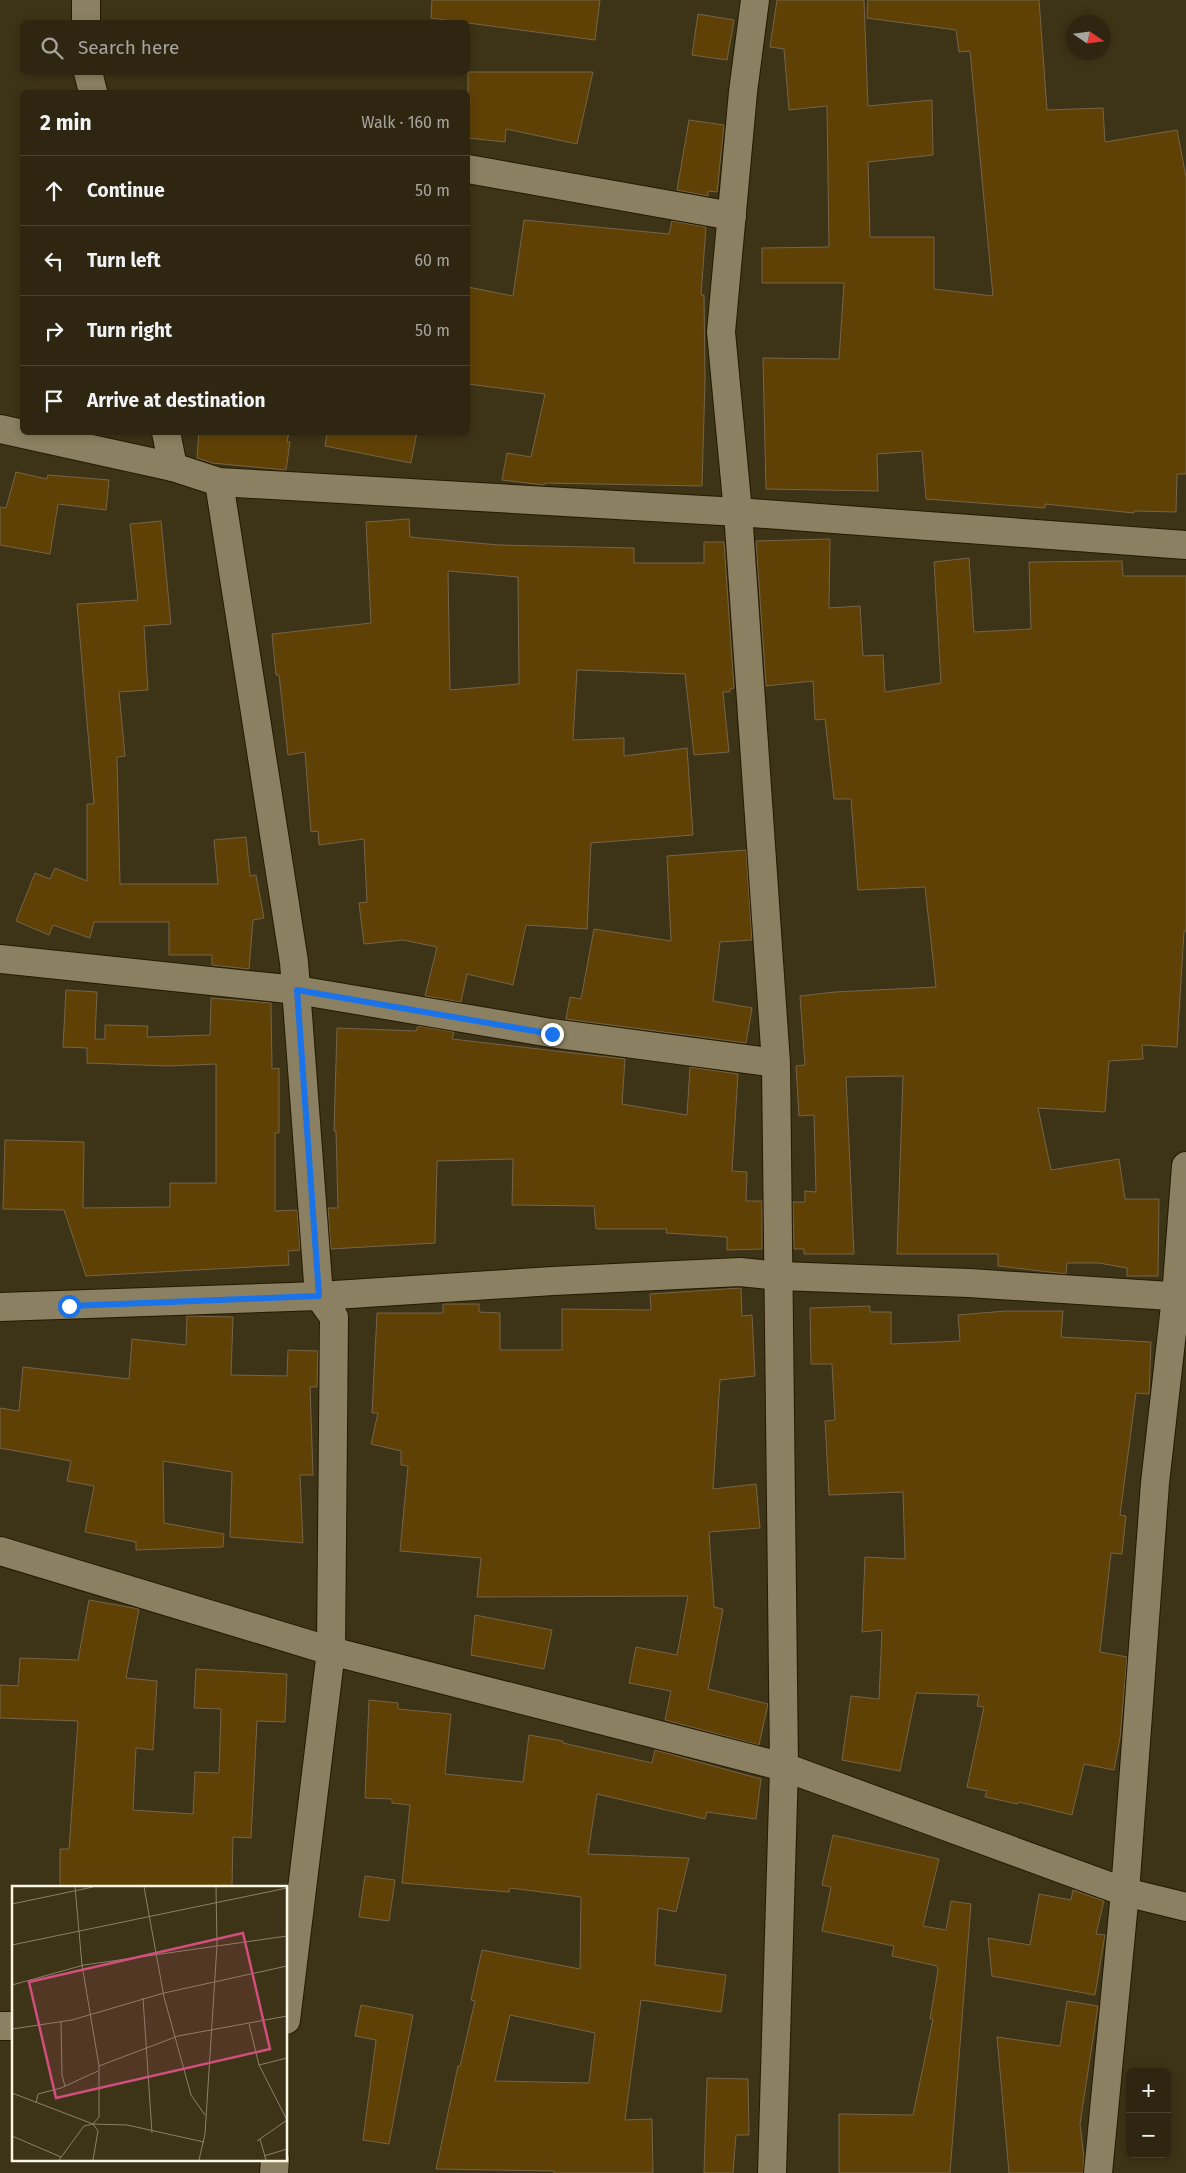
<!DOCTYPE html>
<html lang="en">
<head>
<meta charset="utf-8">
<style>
  body { margin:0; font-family:"Fira Sans",sans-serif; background:#3a321e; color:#f1f3f6 }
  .controls { position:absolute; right:15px; bottom:15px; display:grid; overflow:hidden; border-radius:8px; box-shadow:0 2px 8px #0003 }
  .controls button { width:45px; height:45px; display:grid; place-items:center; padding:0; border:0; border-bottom:1px solid #494330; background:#2e2610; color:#f1f3f6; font:25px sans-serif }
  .compass { position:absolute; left:1066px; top:15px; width:45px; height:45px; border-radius:50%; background:#2e2610; box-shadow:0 2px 8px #0003; rotate:103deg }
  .stop { position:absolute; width:15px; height:15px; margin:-11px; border:4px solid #1a73e8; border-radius:50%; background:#fff }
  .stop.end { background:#1a73e8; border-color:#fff; box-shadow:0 1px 5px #0008 }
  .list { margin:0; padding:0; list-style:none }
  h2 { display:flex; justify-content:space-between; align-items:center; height:65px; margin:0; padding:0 20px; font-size:21px }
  h2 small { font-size:16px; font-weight:400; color:#a7a59f }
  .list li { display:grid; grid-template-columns:32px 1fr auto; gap:15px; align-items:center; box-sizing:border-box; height:70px; padding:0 20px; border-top:1px solid #494330 }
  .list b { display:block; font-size:19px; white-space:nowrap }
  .list em { font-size:16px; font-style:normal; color:#a7a59f }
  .icon { flex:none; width:28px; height:28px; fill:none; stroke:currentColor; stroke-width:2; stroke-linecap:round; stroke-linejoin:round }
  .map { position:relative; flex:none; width:1186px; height:2173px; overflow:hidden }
  .search { position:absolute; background:#2e2610; box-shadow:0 2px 8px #0003; left:20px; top:20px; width:450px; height:55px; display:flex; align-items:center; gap:12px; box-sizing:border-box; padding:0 18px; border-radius:8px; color:#a7a59f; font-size:19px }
  .panel { position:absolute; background:#2e2610; box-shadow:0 2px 8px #0003; left:20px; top:90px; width:450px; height:345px; border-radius:8px }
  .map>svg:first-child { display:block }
  .building { fill:#5f4106; stroke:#766449; fill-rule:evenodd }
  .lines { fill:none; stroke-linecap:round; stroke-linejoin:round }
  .minor-casing { stroke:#241a00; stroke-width:30 }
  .tertiary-casing { stroke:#241a00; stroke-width:30 }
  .minor { stroke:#8b8061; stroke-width:28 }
  .tertiary { stroke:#8b8061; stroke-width:28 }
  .route { stroke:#1a73e8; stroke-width:6 }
  .inset-road { fill:none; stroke:#898168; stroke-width:1 }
  .view { fill:#d04f7d; fill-opacity:0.15; stroke:#d04f7d; stroke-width:2.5 }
  .inset-edge { fill:none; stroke:#fbf5e4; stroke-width:2.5 }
</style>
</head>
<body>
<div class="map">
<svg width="1186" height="2173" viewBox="0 0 1186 2173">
  <rect width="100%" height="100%" fill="#3d3316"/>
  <!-- building -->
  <g class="building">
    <polygon points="432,0 600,0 595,40 431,18"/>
    <polygon points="777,0 864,0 868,106 932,100 933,155 868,162 870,237 934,237 934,289 993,296 970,51 959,52 956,30 867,18 868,0 1039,0 1047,110 1103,108 1105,142 1177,130 1186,177 1186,474 1177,474 1176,512 1134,511 1134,513 1045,504 1045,508 926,499 922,451 877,454 878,491 766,489 763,358 839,359 844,283 762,283 762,248 829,247 827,106 789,110 784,49 770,47"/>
    <polygon points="698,14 734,20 727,60 692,55"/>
    <polygon points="468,72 593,72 577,144 506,129 505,142 468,138 470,100 468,100"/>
    <polygon points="689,120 724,125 717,192 708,191 708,196 677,190"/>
    <polygon points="524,220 669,234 672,221 706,227 701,295 704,295 705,380 702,486 545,483 544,485 502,480 507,453 531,457 545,394 468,384 468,287 513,296"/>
    <polygon points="199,432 289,432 287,442 290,442 286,470 212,463 197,458"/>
    <polygon points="327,432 417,432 411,463 325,446"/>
    <polygon points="16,472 47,479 48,475 109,480 106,510 58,504 50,554 0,545 0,507 6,508"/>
    <path d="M409 519 410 537 499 545 634 548V563H704V542H724L734 688 730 689V692H723L729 752 694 755 685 674 577 670 573 740 624 738V756L687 748 693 835 591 843 587 929 526 925 513 985 467 974 461 1002 425 996 437 947 403 940 364 944 359 903 367 902 364 839 319 845 318 831 311 832 305 752 288 755 279 675H276L272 634 371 623 366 522ZM448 571 518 577 519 684 450 690Z"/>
    <polygon points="161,521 171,624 144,626 148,690 119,692 125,756 117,757 120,884 218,884 214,840 246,837 250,876 256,875 264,918 253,920 249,969 212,965 212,955 169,955 169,922 94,922 90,938 53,925 49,935 16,921 35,873 50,879 55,868 87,881 87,804 94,804 77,604 138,600 130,524"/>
    <polygon points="830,539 829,608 860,606 863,656 883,655 885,692 941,683 934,562 969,558 974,632 1031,629 1029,562 1122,561 1123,576 1186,576 1186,931 1184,931 1177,1047 1142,1045 1143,1059 1109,1061 1105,1112 1038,1108 1051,1170 1119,1159 1125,1199 1159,1199 1158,1276 1127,1276 1127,1268 1099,1263 1067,1263 1066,1274 998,1266 998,1254 897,1254 903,1076 846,1077 854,1254 804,1254 804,1249 794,1249 793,1202 805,1202 805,1191 816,1192 814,1115 799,1116 796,1066 805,1065 800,996 835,992 936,987 925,887 858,890 851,799 834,799 825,719 815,720 813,681 766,686 756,541"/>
    <polygon points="746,850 752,940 720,942 713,1001 752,1008 746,1043 566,1019 570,997 581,999 594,929 671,941 667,856"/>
    <polygon points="66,990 97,992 95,1039 105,1039 105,1025 148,1026 147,1037 210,1035 211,998 271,1003 272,1069 279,1068 279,1133 275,1133 275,1211 297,1210 300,1250 288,1251 289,1265 86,1276 64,1210 3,1209 5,1140 84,1142 83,1208 170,1207 170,1183 216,1183 216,1064 168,1066 87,1063 87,1048 63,1047"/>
    <polygon points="418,1026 454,1032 452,1039 625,1059 622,1104 687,1115 690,1067 738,1074 732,1171 747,1172 746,1201 762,1201 762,1249 727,1250 727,1237 666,1233 667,1229 596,1229 594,1206 512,1205 513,1159 437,1161 435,1243 331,1249 328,1208 338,1208 336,1131 334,1131 337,1028 416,1031"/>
    <polygon points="741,1288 742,1316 752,1315 755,1376 720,1380 713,1489 756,1484 760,1528 709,1532 714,1607 723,1609 708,1689 768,1704 759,1745 665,1720 671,1691 629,1683 636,1647 677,1655 688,1596 477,1597 481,1558 400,1551 408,1466 401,1465 401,1451 371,1444 378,1413 372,1413 377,1313 443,1313 443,1304 479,1304 479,1312 500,1313 500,1350 562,1350 562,1309 651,1310 650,1294"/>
    <polygon points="870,1306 870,1312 891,1312 891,1344 960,1341 958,1315 1006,1311 1063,1311 1061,1337 1151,1342 1149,1394 1136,1393 1120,1515 1126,1516 1122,1554 1111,1553 1100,1652 1127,1657 1120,1738 1114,1770 1084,1764 1072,1815 1019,1802 1018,1804 985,1797 987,1791 967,1787 984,1707 977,1706 979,1695 916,1693 900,1771 842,1760 851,1696 879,1699 882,1630 862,1632 865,1557 905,1559 903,1492 829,1495 825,1421 835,1420 832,1364 811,1364 810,1308"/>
    <polygon points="187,1316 233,1317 231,1375 287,1376 288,1350 318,1351 317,1387 310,1387 313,1475 300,1475 303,1543 230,1537 232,1472 163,1461 164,1523 224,1534 223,1547 136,1550 136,1542 85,1532 94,1486 67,1481 71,1461 0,1448 0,1408 19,1411 23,1367 129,1379 132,1339 186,1345"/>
    <polygon points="89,1600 139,1609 126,1678 157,1681 153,1750 136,1748 133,1810 193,1814 195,1772 219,1773 221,1709 194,1708 196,1669 287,1674 285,1722 257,1721 251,1838 233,1837 232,1887 60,1887 60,1849 69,1849 78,1721 0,1718 0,1685 18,1686 20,1658 78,1660"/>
    <polygon points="475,1615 552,1630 544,1669 471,1655"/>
    <path d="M369 1700 398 1703V1709L451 1714 445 1774 523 1782 529 1735 563 1741V1743L652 1763 655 1750 761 1779 756 1819 707 1812 705 1819 597 1794 588 1854 689 1858 676 1912 658 1908 655 1965 726 1975 721 2012 641 2000 625 2120 652 2119 653 2173H554V2171L436 2169 458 2066H460L475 2001 471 2000 482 1950 580 1969 581 1897 510 1888 509 1892 402 1883 410 1805 392 1803V1799L365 1798ZM510 2015 595 2033 589 2083 495 2081Z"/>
    <polygon points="833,1835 939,1859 923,1926 946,1930 951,1901 971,1904 950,2173 839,2173 839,2114 913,2115 933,2019 930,2019 938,1970 937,1966 892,1956 894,1946 822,1931 831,1887 822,1885"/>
    <polygon points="365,1876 395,1880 389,1921 359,1917"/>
    <polygon points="1073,1890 1104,1901 1096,1934 1105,1935 1095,1995 992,1976 988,1938 1030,1945 1039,1894 1071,1900"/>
    <polygon points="1067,2001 1098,2006 1080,2124 1084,2158 1083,2173 1009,2173 997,2037 1060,2046"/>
    <polygon points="361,2005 413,2015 389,2144 363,2140 376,2040 355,2036"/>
    <polygon points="707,2078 748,2079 749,2135 736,2135 733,2173 704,2173"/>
  </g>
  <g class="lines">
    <defs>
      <g id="minor">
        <polyline points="86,0 86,22"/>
        <polyline points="755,0 743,92 721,332 738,512 776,1063 784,1767 772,2173"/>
        <polyline points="88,72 93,92"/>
        <polyline points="468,169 732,216"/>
        <polyline points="0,429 173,467 219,482 738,512 1186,545"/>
        <polyline points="166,432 173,467"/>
        <polyline points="219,482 294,962 319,1296 334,1317 331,1651 286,2020"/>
        <polyline points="0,959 297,990 551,1033 776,1063"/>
        <polyline points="0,1551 331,1651 784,1767 1125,1892 1186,1907"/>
        <polyline points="0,2026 14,2026"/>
        <polyline points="274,2173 275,2159"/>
        <polyline points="1098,2173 1125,1892 1155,1483 1176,1297 1186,1166"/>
      </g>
      <polyline id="tertiary" points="0,1307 319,1296 553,1281 740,1272 780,1276 969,1283 1186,1297"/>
    </defs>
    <!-- minor casing -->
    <use href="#minor" class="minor-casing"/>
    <!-- tertiary casing -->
    <use href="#tertiary" class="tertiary-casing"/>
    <!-- minor -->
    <use href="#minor" class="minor"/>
    <!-- tertiary -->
    <use href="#tertiary" class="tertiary"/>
  </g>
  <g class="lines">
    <!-- route -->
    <polyline class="route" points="69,1306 319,1296 297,990 552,1034"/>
  </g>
  <!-- overview -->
  <g transform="translate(12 1886)">
    <rect width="275" height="275" fill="#3d3316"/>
    <path class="inset-road" d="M132 1 152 111 179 209 193 229M0 18 81 1M0 59 275 2M0 99 72 79 275 50M131 112 140 247M49 136 50 189 53 200M237 138 247 179 275 234M0 143 60 134 152 107 275 80M247 179 275 172M87 180 166 150 275 130M0 207 81 238 115 239 192 256M24 217 26 208 49 202 86 185M81 238 86 245 81 274M0 250 49 271M248 253 275 234M245 255 248 253 254 274M252 270 275 263M47 274 72 240 81 238 87 231V180L70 79 63 1M187 274 193 248 205 59 204 1"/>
    <path class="view" d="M231 47 258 163 44 212 17 96Z"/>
    <rect width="275" height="275" class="inset-edge"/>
  </g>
</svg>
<div class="controls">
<button>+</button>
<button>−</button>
</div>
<svg class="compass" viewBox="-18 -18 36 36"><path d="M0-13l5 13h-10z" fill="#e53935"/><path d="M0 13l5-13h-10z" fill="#a7a59f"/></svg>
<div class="stop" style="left:69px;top:1306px"></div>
<div class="stop end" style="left:552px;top:1034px"></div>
<div class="search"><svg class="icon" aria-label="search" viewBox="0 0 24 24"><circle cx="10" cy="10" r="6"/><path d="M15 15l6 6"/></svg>Search here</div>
<section class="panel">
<h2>2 min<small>Walk · 160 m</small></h2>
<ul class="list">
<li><svg class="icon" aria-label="ahead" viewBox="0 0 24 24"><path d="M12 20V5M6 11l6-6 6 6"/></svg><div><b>Continue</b></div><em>50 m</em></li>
<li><svg class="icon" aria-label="left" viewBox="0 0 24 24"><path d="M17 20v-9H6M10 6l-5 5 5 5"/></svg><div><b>Turn left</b></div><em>60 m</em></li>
<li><svg class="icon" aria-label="right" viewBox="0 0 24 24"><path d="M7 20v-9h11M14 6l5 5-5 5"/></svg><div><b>Turn right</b></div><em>50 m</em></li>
<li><svg class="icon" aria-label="arrive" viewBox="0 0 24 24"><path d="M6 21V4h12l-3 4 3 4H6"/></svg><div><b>Arrive at destination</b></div></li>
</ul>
</section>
</div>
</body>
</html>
